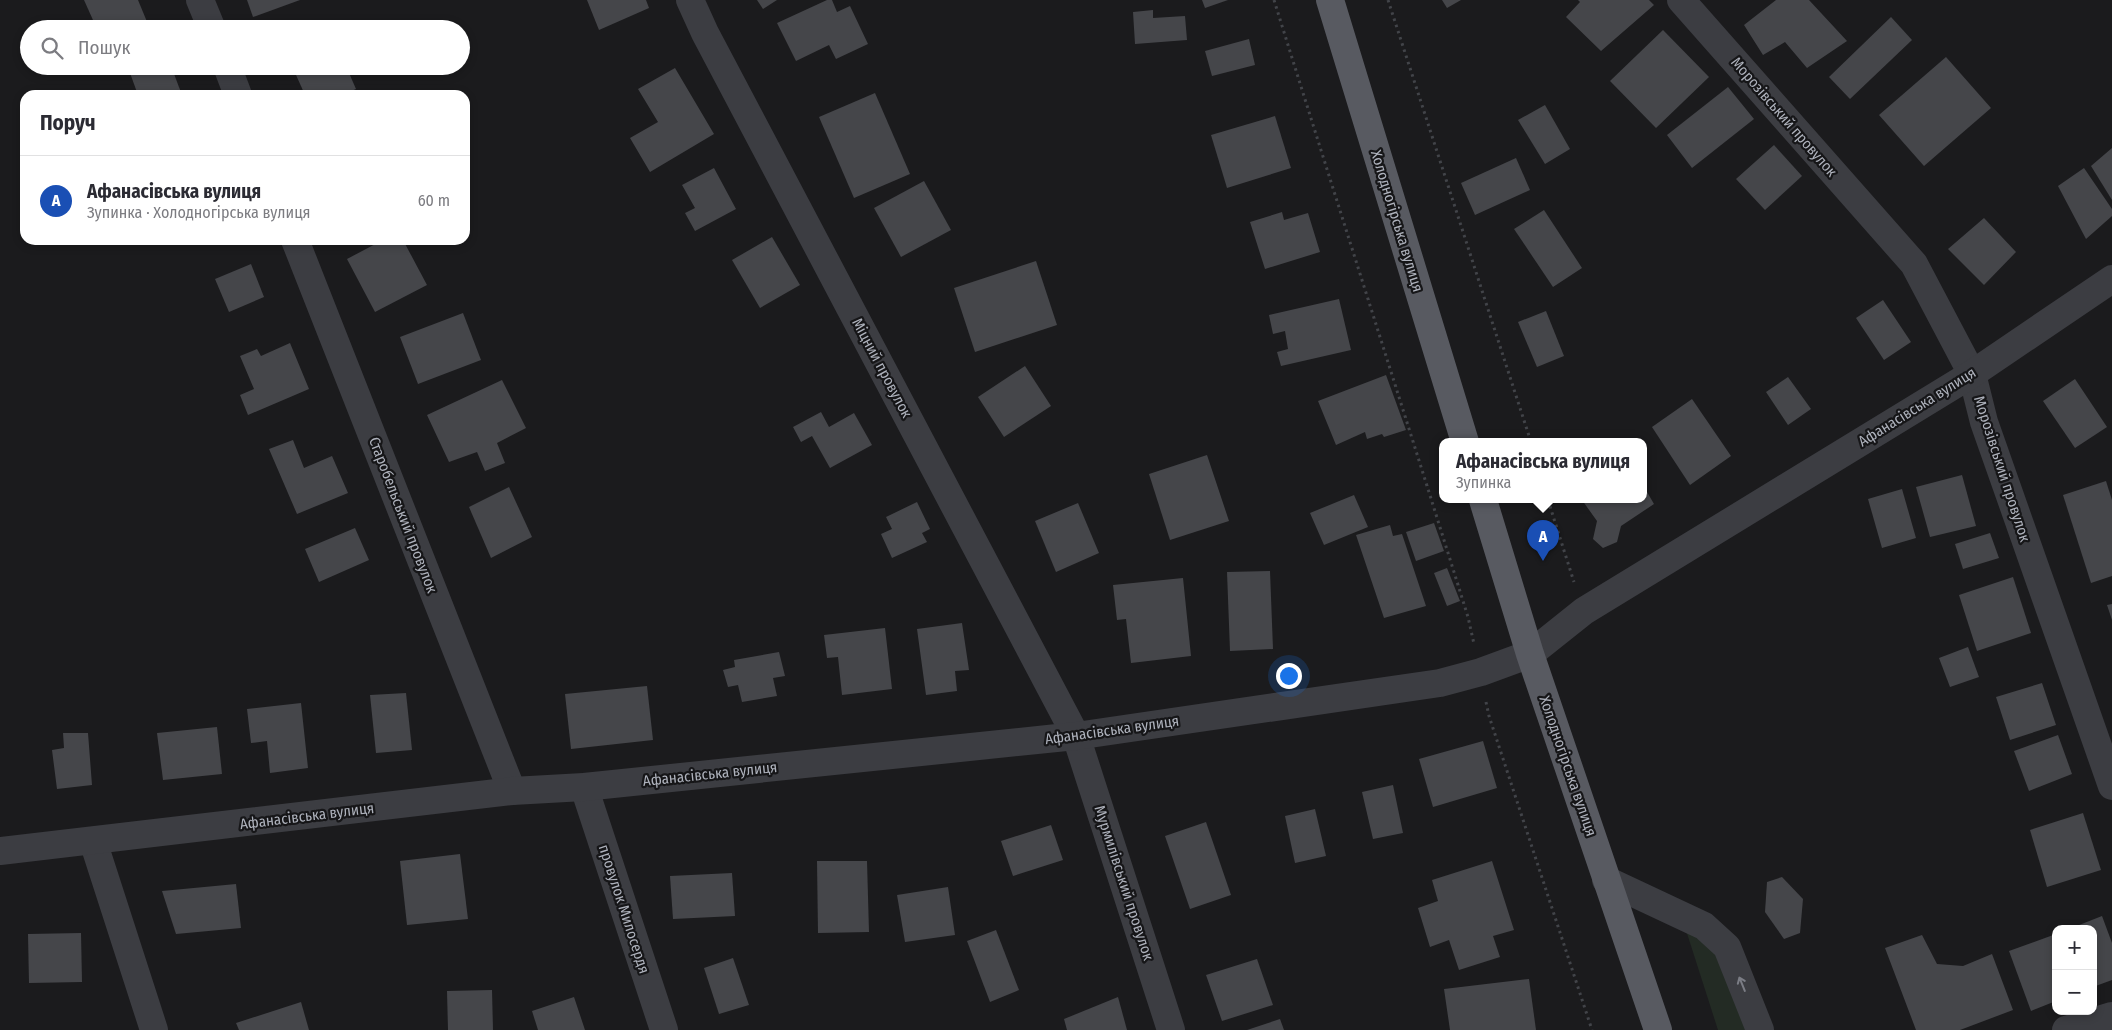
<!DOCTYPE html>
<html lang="uk">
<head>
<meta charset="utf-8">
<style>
  body { margin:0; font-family:"Fira Sans Condensed",sans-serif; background:#f7f7f7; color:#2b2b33 }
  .controls { position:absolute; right:15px; bottom:15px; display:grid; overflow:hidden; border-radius:10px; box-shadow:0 2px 8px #0003 }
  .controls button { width:45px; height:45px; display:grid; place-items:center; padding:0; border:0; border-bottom:1px solid #e1e1e2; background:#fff; color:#2b2b33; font:25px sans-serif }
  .you { position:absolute; left:1288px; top:675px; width:18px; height:18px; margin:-12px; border:4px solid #fff; border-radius:50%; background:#1a73e8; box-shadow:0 0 0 8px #1a73e833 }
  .badge { display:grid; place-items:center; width:32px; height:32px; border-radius:50%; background:#826a3a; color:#fff; font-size:16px; font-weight:700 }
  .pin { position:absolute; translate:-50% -41px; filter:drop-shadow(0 1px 2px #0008) }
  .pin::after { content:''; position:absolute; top:26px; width:18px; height:15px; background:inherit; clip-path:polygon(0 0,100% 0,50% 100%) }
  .popup { position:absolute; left:1439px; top:438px; width:208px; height:65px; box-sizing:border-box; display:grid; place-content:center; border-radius:10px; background:#fff; filter:drop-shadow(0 1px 4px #0005); font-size:16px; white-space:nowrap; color:#7c7c81 }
  .popup b { font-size:19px; color:#2b2b33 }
  .popup::after { content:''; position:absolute; left:50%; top:100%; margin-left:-10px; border:10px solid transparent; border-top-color:#fff }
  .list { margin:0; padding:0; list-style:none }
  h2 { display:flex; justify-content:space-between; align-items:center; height:65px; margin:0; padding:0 20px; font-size:21px }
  h2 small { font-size:16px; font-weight:400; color:#7c7c81 }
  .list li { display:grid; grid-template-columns:32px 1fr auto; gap:15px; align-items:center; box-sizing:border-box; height:90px; padding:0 20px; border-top:1px solid #e1e1e2 }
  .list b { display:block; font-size:19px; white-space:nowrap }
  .list p { margin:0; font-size:16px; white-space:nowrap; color:#7c7c81 }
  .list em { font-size:16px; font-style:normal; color:#7c7c81 }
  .icon { flex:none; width:28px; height:28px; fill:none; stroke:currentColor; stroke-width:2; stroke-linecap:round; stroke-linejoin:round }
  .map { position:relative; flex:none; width:2112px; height:1030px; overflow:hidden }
  .search { position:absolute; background:#fff; box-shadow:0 2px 8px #0003; left:20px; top:20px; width:450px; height:55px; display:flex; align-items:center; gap:12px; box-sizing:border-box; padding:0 18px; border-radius:28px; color:#7c7c81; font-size:19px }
  .panel { position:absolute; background:#fff; box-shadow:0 2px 8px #0003; left:20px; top:90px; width:450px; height:155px; border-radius:15px }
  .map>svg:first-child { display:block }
  .green { fill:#232b24 }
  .building { fill:#45464a }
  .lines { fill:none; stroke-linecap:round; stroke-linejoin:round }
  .path { stroke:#424449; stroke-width:3; stroke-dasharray:2.5 4; stroke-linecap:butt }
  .minor { stroke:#3c3d42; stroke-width:28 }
  .major { stroke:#585a61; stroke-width:28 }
  .oneway { stroke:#7b7d85 }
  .labels { text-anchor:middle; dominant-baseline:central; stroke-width:4.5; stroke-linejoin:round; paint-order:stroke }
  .street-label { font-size:15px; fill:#aeb2bc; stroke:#161618 }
</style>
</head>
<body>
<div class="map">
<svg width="2112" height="1030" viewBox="0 0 2112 1030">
  <rect width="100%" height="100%" fill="#1b1b1d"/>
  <!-- green -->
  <polygon class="green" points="1684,924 1728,950 1754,1030 1718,1030"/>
  <!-- building -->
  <g class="building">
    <polygon points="84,0 138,0 150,29 97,29"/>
    <polygon points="247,0 300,0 253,17"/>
    <polygon points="587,0 646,0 649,8 599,30"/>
    <polygon points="757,0 777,0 763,9"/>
    <polygon points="827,0 832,0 837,12 850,6 868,44 836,59 829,45 796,61 777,23"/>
    <polygon points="1202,0 1228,0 1205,8"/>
    <polygon points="1442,0 1461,0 1447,8"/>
    <polygon points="1578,0 1649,0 1654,5 1601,51 1566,17 1580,2"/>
    <polygon points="1776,0 1809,0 1847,41 1807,68 1785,42 1763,55 1744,25"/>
    <polygon points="1153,10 1153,18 1185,16 1187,40 1135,44 1133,12"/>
    <polygon points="1891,17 1912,40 1850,99 1829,77"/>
    <polygon points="1663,30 1709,77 1656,128 1610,81"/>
    <polygon points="1249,39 1255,65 1212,76 1205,51"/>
    <polygon points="1946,57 1991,108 1924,166 1879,115"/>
    <polygon points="148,66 171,66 182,95 138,95 130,73"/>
    <polygon points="292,66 346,66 356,89 343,95 305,95"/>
    <polygon points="675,68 714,134 650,172 630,138 658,122 638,89"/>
    <polygon points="1728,87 1754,119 1692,168 1667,135"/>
    <polygon points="875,93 910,174 854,198 819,117"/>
    <polygon points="1545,105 1570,149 1545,164 1518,120"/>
    <polygon points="1275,116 1291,168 1227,188 1211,135"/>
    <polygon points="1774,145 1802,176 1765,210 1736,179"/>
    <polygon points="2112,148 2112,200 2091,166"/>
    <polygon points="1516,158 1530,190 1475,215 1461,183"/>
    <polygon points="714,168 736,209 695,231 685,213 695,208 682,185"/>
    <polygon points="2084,168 2112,209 2112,216 2086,239 2058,186"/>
    <polygon points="924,181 951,230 901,257 874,208"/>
    <polygon points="1544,210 1582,268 1553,287 1514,229"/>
    <polygon points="1282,212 1284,220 1308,213 1320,252 1265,269 1250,222"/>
    <polygon points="1984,218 2016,252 1984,285 1948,249"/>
    <polygon points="772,237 800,285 760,308 732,260"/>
    <polygon points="383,240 403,240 427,285 375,312 347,259"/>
    <polygon points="1036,261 1057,325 975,352 954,288"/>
    <polygon points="251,264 264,297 229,312 215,279"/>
    <polygon points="1339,299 1351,350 1281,366 1277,352 1288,349 1285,331 1273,334 1269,315"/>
    <polygon points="1883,300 1911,342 1884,360 1856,318"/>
    <polygon points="1546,311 1564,356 1537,367 1518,322"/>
    <polygon points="463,313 481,360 418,384 400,337"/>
    <polygon points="290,343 309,389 248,415 240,395 254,389 240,356 257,349 261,356"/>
    <polygon points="1025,366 1051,406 1004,437 978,397"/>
    <polygon points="1386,375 1406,430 1384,437 1382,434 1367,439 1365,432 1336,445 1318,401"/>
    <polygon points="1788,377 1811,409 1788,425 1766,392"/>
    <polygon points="2075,379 2107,427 2075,448 2043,401"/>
    <polygon points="502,380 526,428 497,443 505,463 485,471 477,452 449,462 427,415"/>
    <polygon points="1692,399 1731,456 1690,485 1652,427"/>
    <polygon points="821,412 829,427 854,413 872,445 830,468 812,436 801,442 793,427"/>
    <polygon points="293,440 304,468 332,456 348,493 297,514 269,449"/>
    <polygon points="1207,455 1229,521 1170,540 1149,474"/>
    <polygon points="1962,475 1976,526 1930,537 1916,487"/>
    <polygon points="2106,481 2112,500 2112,576 2091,583 2063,495"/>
    <polygon points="1643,485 1654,504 1621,526 1617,542 1603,548 1593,539 1597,521 1582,500 1643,500"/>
    <polygon points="509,487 532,537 491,558 469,507"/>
    <polygon points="1902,489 1916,538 1882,548 1868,499"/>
    <polygon points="1354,495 1368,527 1324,545 1310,513"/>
    <polygon points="917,502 930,529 922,533 927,542 892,558 881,534 892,529 886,517"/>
    <polygon points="1078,503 1099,553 1056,572 1035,521"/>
    <polygon points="1434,523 1444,551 1416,561 1406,532"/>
    <polygon points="1390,525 1393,536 1402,534 1426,606 1384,618 1356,535"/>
    <polygon points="355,528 369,560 319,582 305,549"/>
    <polygon points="1990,533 1999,558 1963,569 1955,544"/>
    <polygon points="1447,568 1460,601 1447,606 1434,573"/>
    <polygon points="1270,571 1273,649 1230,651 1227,572"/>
    <polygon points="2013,577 2031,633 1977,651 1959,595"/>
    <polygon points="1183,578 1191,656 1131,663 1126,619 1117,620 1113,585"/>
    <polygon points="2112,604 2112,620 2107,605"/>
    <polygon points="962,623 969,670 955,671 957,691 926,695 917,629"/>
    <polygon points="885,628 892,689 842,695 838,657 827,658 824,635"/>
    <polygon points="1968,647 1979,677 1950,687 1939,658"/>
    <polygon points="779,652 785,676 773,678 777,696 742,702 738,685 728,687 723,670 735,667 734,660"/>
    <polygon points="2042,683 2056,725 2010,740 1996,697"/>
    <polygon points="647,686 653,740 571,749 565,694"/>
    <polygon points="406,693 412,750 376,753 370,695"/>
    <polygon points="301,703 308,768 270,773 267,741 251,743 247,709"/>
    <polygon points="217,727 222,774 163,780 157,733"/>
    <polygon points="63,733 88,733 92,785 57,789 52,750 64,748"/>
    <polygon points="2058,735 2072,774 2029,791 2014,751"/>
    <polygon points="1483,741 1497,788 1433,807 1419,759"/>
    <polygon points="1393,785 1403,833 1373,839 1362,792"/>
    <polygon points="1315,809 1326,856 1295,863 1285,816"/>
    <polygon points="2083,813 2101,870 2047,887 2030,830"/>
    <polygon points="1206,822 1231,895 1190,909 1165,836"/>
    <polygon points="1051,825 1063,860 1013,876 1001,841"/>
    <polygon points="460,854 468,919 407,925 400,861"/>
    <polygon points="817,861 867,861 869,932 818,933"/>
    <polygon points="1492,861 1514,930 1493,936 1500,957 1459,970 1449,940 1430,947 1418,908 1438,901 1432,880"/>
    <polygon points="732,873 735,916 673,919 670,876"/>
    <polygon points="1782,877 1803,899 1800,933 1784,939 1765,912 1767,882"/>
    <polygon points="236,884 241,928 176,934 162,891"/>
    <polygon points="948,887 955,935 905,942 897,895"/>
    <polygon points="2102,916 2112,943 2112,980 2093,987 2093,929 2069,929"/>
    <polygon points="996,930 1019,990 990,1002 967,941"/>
    <polygon points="81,933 82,982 29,983 28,934"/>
    <polygon points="2056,934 2056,1001 2031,1011 2009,951"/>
    <polygon points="1922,935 1937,964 1963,966 1992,954 2013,1010 1960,1030 1916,1030 1885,948"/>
    <polygon points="733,958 749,1005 719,1014 704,968"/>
    <polygon points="1257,959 1273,1005 1222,1021 1206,975"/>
    <polygon points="1529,979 1536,1030 1450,1030 1444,989"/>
    <polygon points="492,990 493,1030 448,1030 447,991"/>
    <polygon points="574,997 585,1030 538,1030 532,1011"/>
    <polygon points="1118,997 1127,1030 1067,1030 1064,1019"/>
    <polygon points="301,1002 309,1030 239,1030 236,1023"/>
    <polygon points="1280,1019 1284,1030 1247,1030"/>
  </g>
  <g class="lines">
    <!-- path -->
    <g class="path">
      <path d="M1274 0C1338 206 1404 411 1468 617L1474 644"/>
      <polyline points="1388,0 1531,442"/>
      <polyline points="1548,500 1574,582"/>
      <polyline points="1486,702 1489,716 1592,1030"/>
    </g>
    <!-- minor -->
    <g class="minor">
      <polyline points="200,0 212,29"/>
      <polyline points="690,0 705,33 1076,736 1171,1030"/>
      <polyline points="1681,0 1914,264 1972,374 1984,422 2112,786"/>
      <polyline points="227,66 238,95"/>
      <polyline points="295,240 512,791"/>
      <polyline points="584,787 664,1030"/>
      <polyline points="93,841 154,1030"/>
      <polyline points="0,851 512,791 584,787 1076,736 1440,683 1481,672 1530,654 1584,611 1972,374 2112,279"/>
      <polyline points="1606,880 1704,926 1727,947 1760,1030"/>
      <polyline points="2066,1030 2112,1016"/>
    </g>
    <!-- major -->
    <g class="major">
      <polyline points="1330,0 1465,442"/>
      <polyline points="1483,500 1530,654 1658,1030"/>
    </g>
  </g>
  <!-- one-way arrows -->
  <defs><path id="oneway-shaft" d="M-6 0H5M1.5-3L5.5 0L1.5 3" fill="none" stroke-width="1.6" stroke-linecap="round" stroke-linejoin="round" transform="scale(1.25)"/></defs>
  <use class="oneway" href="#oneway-shaft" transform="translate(1742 984) rotate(-112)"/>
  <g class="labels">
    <!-- street labels -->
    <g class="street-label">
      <text transform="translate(1784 117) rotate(49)">Морозівський провулок</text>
      <text transform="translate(1397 221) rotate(73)">Холодногірська вулиця</text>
      <text transform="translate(882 368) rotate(62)">Міцний провулок</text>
      <text transform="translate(1917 407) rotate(-32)">Афанасівська вулиця</text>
      <text transform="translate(2002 469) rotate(72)">Морозівський провулок</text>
      <text transform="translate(403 515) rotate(69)">Старобельський провулок</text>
      <text transform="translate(1112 730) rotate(-8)">Афанасівська вулиця</text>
      <text transform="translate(1568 766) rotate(71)">Холодногірська вулиця</text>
      <text transform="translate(710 774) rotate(-6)">Афанасівська вулиця</text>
      <text transform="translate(307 816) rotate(-7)">Афанасівська вулиця</text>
      <text transform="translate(1124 883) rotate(72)">Мурмилівський провулок</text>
      <text transform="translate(624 909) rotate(72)">провулок Милосердя</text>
    </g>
  </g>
</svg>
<div class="controls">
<button>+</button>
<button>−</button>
</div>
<div class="you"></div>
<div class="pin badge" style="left:1543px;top:561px;background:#1a4fb4">A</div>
<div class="popup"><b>Афанасівська вулиця</b>Зупинка</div>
<div class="search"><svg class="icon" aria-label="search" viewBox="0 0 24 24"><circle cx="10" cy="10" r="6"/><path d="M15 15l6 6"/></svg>Пошук</div>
<section class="panel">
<h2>Поруч<small></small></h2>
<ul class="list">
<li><span class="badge" style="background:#1a4fb4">A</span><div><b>Афанасівська вулиця</b><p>Зупинка · Холодногірська вулиця</p></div><em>60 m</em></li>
</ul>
</section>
</div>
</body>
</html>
